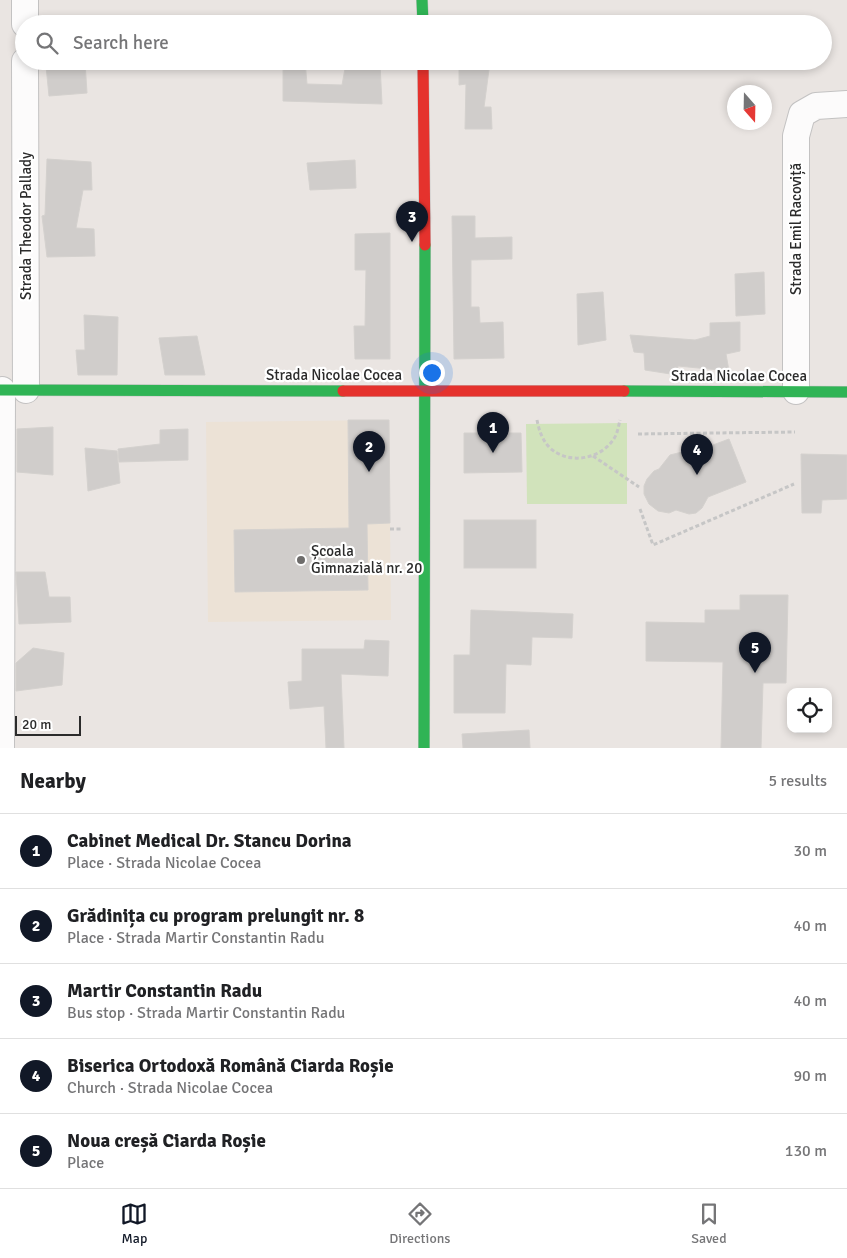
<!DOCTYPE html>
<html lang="en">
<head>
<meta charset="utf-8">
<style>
  body { margin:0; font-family:Signika,sans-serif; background:#f2f2f2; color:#202124 }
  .controls { position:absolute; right:15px; bottom:15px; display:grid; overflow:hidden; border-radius:10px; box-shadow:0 2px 8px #0003 }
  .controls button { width:45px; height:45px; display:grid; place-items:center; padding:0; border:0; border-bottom:1px solid #e0e0e0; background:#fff; color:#202124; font:25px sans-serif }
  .compass { position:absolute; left:727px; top:85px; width:45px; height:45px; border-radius:50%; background:#fff; box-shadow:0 2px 8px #0003; rotate:160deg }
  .scale { position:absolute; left:15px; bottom:12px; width:66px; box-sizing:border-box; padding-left:5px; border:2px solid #2b2b2b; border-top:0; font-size:14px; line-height:18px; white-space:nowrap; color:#2b2b2b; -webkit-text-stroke:4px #fff; paint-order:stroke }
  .you { position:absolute; left:431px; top:372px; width:18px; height:18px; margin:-12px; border:4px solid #fff; border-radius:50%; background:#1a73e8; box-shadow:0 0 0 8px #1a73e833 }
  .badge { display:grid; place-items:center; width:32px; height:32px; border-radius:50%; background:#111827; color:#fff; font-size:16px; font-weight:700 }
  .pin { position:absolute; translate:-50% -41px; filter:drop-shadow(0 1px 2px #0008) }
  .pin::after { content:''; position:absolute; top:26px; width:18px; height:15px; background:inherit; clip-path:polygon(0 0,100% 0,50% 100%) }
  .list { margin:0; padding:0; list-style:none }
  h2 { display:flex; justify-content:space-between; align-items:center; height:65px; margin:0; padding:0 20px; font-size:21px }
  h2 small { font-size:16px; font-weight:400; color:#757577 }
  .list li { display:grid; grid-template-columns:32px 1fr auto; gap:15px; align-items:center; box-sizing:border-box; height:75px; padding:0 20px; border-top:1px solid #e0e0e0 }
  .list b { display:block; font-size:19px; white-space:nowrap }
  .list p { margin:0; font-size:16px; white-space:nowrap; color:#757577 }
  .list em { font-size:16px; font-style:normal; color:#757577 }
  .icon { flex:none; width:28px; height:28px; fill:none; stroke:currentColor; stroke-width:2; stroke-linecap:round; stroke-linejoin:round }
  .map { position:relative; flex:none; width:847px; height:748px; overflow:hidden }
  .search { position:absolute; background:#fff; box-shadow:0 2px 8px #0003; left:15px; right:15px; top:15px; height:55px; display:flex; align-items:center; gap:12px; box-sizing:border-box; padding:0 18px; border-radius:28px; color:#757577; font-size:19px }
  .sheet { height:440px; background:#fff }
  nav { display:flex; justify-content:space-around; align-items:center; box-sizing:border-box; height:70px; border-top:1px solid #e0e0e0; background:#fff; font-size:14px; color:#757577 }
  nav a { display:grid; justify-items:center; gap:2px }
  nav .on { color:#111827 }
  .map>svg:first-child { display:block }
  .education { fill:#ece2d6 }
  .green { fill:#d1e3bb }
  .building { fill:#d0cdcb; stroke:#d4d1ce }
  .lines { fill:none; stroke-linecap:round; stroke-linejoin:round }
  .street-casing { stroke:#c3c2c2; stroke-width:28 }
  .fast-casing { stroke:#c3c2c2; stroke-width:12 }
  .jam-casing { stroke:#c3c2c2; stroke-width:12 }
  .path { stroke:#c6c6c6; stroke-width:3; stroke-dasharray:4 2.5; stroke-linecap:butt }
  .street { stroke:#fcfbfb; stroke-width:26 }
  .fast { stroke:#30b455; stroke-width:11 }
  .jam { stroke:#e5322d; stroke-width:11 }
  .poi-dot { fill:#6e6c6b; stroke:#fff; stroke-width:2 }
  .labels { text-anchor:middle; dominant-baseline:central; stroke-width:4.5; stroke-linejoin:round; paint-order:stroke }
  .street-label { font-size:15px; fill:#2b2b2b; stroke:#fff }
  .poi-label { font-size:15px; fill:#2b2b2b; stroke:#fff; text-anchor:start }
</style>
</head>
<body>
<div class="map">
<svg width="847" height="748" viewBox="0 0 847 748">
  <rect width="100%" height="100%" fill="#eae5e2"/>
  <!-- education -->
  <polygon class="education" points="389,420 391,620 208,622 206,422"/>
  <!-- green -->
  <polygon class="green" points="627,423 627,504 527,504 526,424"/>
  <!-- building -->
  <g class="building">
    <polygon points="283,61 305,61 307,84 342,85 346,63 380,64 382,104 283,101"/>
    <polygon points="85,62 87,93 49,96 46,66"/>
    <polygon points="490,62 484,107 491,107 492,129 465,129 466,84 459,85 459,66"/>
    <polygon points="47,159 91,162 92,190 83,190 76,228 94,229 95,256 47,257 42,216 45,215"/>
    <polygon points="355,160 356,188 310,190 307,163"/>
    <polygon points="452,216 475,216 475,238 512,237 512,259 471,260 471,307 479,307 480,323 503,322 504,358 454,359"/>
    <polygon points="390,233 390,359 355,359 354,326 365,326 366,270 355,270 355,234"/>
    <polygon points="764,272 765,314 736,316 735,274"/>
    <polygon points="603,292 606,340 578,345 577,294"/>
    <polygon points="84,315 118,317 117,375 78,375 76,350 85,350"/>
    <polygon points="740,322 740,351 726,354 729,371 678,366 677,375 645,370 644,353 634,352 630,335 695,340 710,336 710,323"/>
    <polygon points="197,336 205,375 165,375 159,338"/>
    <polygon points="348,420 389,420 390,523 367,524 368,590 235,592 234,530 349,528"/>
    <polygon points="53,427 53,475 17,472 17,429"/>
    <polygon points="188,429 188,460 119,462 118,449 160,444 160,430"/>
    <polygon points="464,433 521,433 522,472 464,473"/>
    <polygon points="729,439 746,482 708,497 702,508 696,513 689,514 676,510 669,513 658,511 649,504 644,494 644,486 647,479 654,471 659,469 670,455 682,452 689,454"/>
    <polygon points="85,448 117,451 120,483 88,491"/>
    <polygon points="801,454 847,455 847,499 822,500 821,513 802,513"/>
    <rect x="464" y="520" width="72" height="48"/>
    <polygon points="16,572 45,572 49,597 70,597 71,622 19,624"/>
    <polygon points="740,595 788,595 786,683 763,683 761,748 721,748 723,662 646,661 646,622 705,623 705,610 740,610"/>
    <polygon points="471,610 573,614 572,638 532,637 531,665 506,664 505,713 454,713 454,655 470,655"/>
    <polygon points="365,640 389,641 388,676 341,674 344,748 326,748 324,706 290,709 288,682 302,681 302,649 364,649"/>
    <polygon points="33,648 64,653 62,685 16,691 16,663"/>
    <polygon points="529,730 530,748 463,748 462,734"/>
  </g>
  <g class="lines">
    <defs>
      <g id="street">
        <polyline points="25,0 25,24"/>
        <polyline points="25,61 26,390"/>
        <polyline points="796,391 796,136 802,114 816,106 847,104"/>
        <polyline points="1,748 2,390"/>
      </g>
      <g id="fast">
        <polyline points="422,0 423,24"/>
        <polyline points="0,390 343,391"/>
        <polyline points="624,391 847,392"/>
        <polyline points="424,748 425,245"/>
      </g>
      <g id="jam">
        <polyline points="423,61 425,245"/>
        <polyline points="343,391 624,391"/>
      </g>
    </defs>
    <!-- street casing -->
    <use href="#street" class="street-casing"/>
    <!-- fast casing -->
    <use href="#fast" class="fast-casing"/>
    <!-- jam casing -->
    <use href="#jam" class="jam-casing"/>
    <!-- path -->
    <g class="path">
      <path d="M537 420C539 430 542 440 550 448 570 466 604 459 616 435 618 430 619 424 620 420"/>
      <polyline points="638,434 795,432"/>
      <polyline points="593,456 639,487"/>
      <polyline points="640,509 653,545 794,484"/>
      <polyline points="390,529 402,529"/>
    </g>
    <!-- street -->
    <use href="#street" class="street"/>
    <!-- fast -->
    <use href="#fast" class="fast"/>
    <!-- jam -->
    <use href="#jam" class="jam"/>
  </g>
  <!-- markers -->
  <circle class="poi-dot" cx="301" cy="560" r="5"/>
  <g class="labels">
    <!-- street labels -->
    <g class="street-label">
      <text transform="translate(26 226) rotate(-90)">Strada Theodor Pallady</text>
      <text transform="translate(796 229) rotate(-90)">Strada Emil Racoviță</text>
      <text x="334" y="375">Strada Nicolae Cocea</text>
      <text x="739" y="376">Strada Nicolae Cocea</text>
    </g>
    <!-- poi labels -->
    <g class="poi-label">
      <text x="311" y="551">Școala<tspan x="311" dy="17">Gimnazială nr. 20</tspan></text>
    </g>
  </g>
</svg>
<div class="controls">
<button><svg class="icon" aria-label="locate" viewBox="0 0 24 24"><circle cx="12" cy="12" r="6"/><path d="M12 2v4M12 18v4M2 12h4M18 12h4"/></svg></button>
</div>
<svg class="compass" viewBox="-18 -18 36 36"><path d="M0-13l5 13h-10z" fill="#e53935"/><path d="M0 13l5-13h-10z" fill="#757577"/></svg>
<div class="scale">20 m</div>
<div class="you"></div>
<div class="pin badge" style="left:493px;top:453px">1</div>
<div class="pin badge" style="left:369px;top:472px">2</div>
<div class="pin badge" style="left:412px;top:242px">3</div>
<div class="pin badge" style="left:697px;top:475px">4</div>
<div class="pin badge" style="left:755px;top:673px">5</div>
<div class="search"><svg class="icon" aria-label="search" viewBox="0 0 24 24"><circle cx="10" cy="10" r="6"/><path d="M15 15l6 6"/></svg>Search here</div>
</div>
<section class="sheet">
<h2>Nearby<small>5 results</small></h2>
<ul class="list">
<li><span class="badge">1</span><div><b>Cabinet Medical Dr. Stancu Dorina</b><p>Place · Strada Nicolae Cocea</p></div><em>30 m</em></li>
<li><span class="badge">2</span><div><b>Grădinița cu program prelungit nr. 8</b><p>Place · Strada Martir Constantin Radu</p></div><em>40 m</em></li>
<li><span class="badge">3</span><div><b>Martir Constantin Radu</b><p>Bus stop · Strada Martir Constantin Radu</p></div><em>40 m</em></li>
<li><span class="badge">4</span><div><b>Biserica Ortodoxă Română Ciarda Roșie</b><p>Church · Strada Nicolae Cocea</p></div><em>90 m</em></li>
<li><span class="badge">5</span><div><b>Noua creșă Ciarda Roșie</b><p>Place</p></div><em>130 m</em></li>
</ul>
</section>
<nav>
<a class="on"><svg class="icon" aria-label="map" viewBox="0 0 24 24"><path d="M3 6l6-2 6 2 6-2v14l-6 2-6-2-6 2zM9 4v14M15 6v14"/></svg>Map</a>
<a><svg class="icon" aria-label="directions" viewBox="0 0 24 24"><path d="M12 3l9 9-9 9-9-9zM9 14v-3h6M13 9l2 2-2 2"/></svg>Directions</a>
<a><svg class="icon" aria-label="saved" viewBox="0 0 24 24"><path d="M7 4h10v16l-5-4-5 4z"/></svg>Saved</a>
</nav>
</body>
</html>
